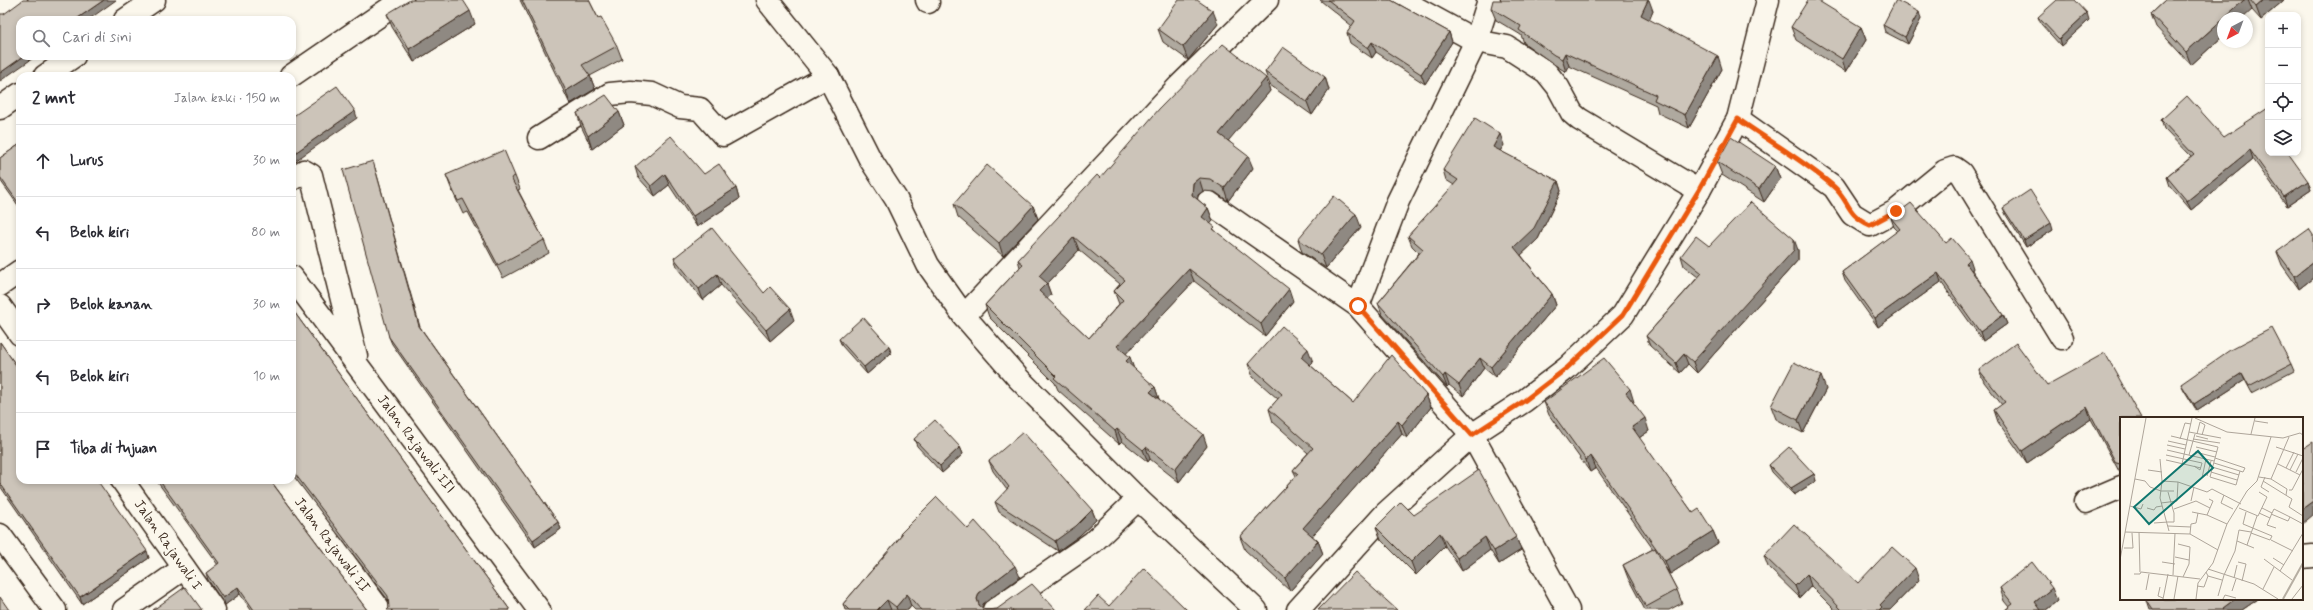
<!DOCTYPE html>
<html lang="id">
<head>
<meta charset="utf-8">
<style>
  body { margin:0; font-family:Mynerve,sans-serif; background:#f7f7f7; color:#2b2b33 }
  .controls { position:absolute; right:12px; top:12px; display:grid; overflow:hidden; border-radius:8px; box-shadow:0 2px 6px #0003 }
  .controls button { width:36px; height:36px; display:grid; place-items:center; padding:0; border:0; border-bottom:1px solid #e1e1e2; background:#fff; color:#2b2b33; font:20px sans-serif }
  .compass { position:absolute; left:2217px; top:12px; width:36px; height:36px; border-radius:50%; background:#fff; box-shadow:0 2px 6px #0003; rotate:221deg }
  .stop { position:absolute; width:12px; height:12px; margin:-9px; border:3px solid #ea580c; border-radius:50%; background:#fff }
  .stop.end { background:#ea580c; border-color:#fff; box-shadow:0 1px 4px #0008 }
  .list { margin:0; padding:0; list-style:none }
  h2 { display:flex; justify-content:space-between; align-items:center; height:52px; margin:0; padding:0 16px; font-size:17px }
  h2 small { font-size:13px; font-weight:400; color:#7c7c81 }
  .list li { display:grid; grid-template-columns:26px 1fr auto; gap:12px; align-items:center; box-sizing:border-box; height:72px; padding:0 16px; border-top:1px solid #e1e1e2 }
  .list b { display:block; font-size:15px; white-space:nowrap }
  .list em { font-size:13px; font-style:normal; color:#7c7c81 }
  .icon { flex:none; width:22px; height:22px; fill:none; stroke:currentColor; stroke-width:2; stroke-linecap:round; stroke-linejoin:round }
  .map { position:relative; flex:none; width:2313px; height:610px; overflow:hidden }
  .search { position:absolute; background:#fff; box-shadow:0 2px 6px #0003; left:16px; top:16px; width:280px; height:44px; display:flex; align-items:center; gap:10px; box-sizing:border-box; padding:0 14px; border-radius:12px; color:#7c7c81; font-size:15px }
  .panel { position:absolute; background:#fff; box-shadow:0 2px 6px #0003; left:16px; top:72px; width:280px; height:412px; border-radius:12px }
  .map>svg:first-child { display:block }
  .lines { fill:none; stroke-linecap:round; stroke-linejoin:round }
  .street-casing { stroke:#3b2a1e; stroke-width:25 }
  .street { stroke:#fbf7ec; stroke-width:22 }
  .wall { fill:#afa99f; stroke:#3b2a1e; fill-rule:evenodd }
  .shaded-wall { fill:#8f8982; stroke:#3b2a1e }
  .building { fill:#ccc4b9; stroke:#3b2a1e; fill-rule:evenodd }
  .route { stroke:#ea580c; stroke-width:5 }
  .labels { text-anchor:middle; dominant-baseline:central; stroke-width:4; stroke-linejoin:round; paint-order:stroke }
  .street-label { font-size:14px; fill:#3b2a1e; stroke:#fbf7ec }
  .inset-river { fill:none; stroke:#b6aea2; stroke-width:2 }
  .inset-road { fill:none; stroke:#aea59a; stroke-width:1 }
  .view { fill:#0f766e; fill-opacity:0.15; stroke:#0f766e; stroke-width:2 }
  .inset-edge { fill:none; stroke:#3b2a1e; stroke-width:2 }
</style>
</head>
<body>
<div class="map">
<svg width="2313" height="610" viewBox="0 0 2313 610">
  <rect width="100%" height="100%" fill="#fbf7ec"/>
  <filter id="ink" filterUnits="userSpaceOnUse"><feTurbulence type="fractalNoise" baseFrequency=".025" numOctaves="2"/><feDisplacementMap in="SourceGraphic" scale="8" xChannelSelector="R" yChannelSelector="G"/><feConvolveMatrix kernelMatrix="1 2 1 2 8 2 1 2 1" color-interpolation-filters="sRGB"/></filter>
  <g filter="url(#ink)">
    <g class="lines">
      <defs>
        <g id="street">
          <polyline points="767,0 828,76 870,159 896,199 928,265 964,316 1019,379 1138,499 1256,610"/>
          <polyline points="927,0 928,2"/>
          <polyline points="1401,0 1476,41 1507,47 1546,72 1558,87 1572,113 1579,119 1699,191"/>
          <polyline points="0,10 16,0"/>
          <polyline points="125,20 154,0"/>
          <polyline points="45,76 74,56"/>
          <polyline points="291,76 402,0"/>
          <polyline points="0,108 20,94"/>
          <polyline points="1738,119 1834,187 1852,214 1870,225 1896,211 1945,171 1954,168 1961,173 2062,338"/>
          <polyline points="539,138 610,94 631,92 652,94 680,107 700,109 723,135 828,76"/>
          <polyline points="292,179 304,171 311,175 356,356"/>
          <polyline points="1208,202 1358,306 1472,435 1568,610"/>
          <polyline points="292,277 539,610"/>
          <polyline points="0,285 20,271"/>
          <polyline points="0,306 20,334"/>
          <polyline points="1358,306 1398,201 1476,41 1489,0"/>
          <polyline points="964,316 1179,86 1267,0"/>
          <polyline points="122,480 214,610"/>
          <polyline points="283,480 380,610"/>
          <polyline points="2086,502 2121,487"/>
          <polyline points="0,535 55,610"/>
          <polyline points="2302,557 2313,556"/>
          <polyline points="124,610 184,568"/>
          <polyline points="994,610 1093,542 1138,499"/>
          <polyline points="1298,610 1386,513 1472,435 1524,401 1567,368 1623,315 1699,191 1738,119 1768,0"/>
        </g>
      </defs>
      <!-- street casing -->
      <use href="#street" class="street-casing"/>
      <!-- street -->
      <use href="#street" class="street"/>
    </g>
    <!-- wall -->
    <g class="wall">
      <polygon points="520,0 589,0 598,18 617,46 622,59 590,76 595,89 570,104"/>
      <polygon points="1320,0 1391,0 1449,32 1452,42 1425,84 1376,52 1372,58 1350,43 1347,33 1352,26 1321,1"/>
      <polygon points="2166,0 2284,0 2261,20 2252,10 2223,18 2223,36 2191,65 2156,27 2151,14"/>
      <polygon points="1491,8 1653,11 1649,20 1722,69 1689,128 1658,113 1656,105 1569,66 1566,72 1558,67 1524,43 1521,35 1496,20"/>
      <polygon points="387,14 475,24 414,62 392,27"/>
      <polygon points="2038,17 2089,20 2061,46 2041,24"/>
      <polygon points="1921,19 1908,44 1885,32 1883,25"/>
      <polygon points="1218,24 1188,60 1163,42 1158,29"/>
      <polygon points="1791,27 1861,27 1866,40 1846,72 1796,40"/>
      <polygon points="1265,72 1325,77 1329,90 1312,115 1270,85"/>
      <path d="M1266 78 1270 91 1228 140 1253 168 1228 201 1215 192 1203 191 1198 195 1197 199 1208 208 1213 221 1210 224 1216 232 1293 301 1265 336 1194 281 1126 353 1134 369 1155 387 1159 399 1207 446 1179 482 1150 459 1148 462 1122 441 1119 444 1058 390 1055 383 989 317 985 305 1020 267 1018 260 1100 178ZM1079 250 1120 284 1114 291 1119 304 1089 338 1047 299 1051 295 1047 284Z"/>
      <polygon points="619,112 624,125 592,149 581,126 577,113"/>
      <polygon points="2161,120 2224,137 2268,153 2308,181 2311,190 2287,206 2253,159 2191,210 2170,186 2167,177 2191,157 2164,129"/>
      <polygon points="20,144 20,208 0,180 0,158"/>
      <polygon points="1504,145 1500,151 1558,181 1561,191 1538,239 1521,255 1552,294 1556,305 1495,377 1484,368 1463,396 1449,385 1447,387 1382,314 1378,303 1419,253 1412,246 1408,236 1454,185 1446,180 1443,170"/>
      <polygon points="1717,162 1775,166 1780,179 1764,202 1722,175"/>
      <polygon points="635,167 704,174 736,188 739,199 697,227 669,185 655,196 638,177"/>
      <polygon points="375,168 420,327 558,522 561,529 535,547 392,344 389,337"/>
      <polygon points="446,175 515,176 520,189 518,190 544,240 549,253 503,278 468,212 463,214 451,188"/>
      <polygon points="954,204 1033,206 1038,219 1003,256 958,217"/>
      <polygon points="2003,208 2053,230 2026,247 2006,215"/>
      <polygon points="1891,218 1946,243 1973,268 1972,270 2003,315 2007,324 1983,341 1941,282 1878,327 1845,281 1842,272 1898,231 1894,227"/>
      <polygon points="1361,227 1326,268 1302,252 1298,239"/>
      <polygon points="2313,235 2313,278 2299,289 2282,265 2277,252"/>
      <polygon points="1709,246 1798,250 1798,260 1697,373 1688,364 1680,373 1650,346 1646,336 1698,277 1684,266 1681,256"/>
      <polygon points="674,258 764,293 794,320 770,341 721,285 703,300 678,269"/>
      <polygon points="292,309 510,610 389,608 388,600 292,474"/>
      <polygon points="839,339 889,346 891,353 867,374 842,346"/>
      <polygon points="0,342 149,558 82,604 0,486"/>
      <polygon points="1313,362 1310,365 1353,403 1426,395 1431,407 1407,438 1402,434 1312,536 1318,541 1323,554 1290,591 1245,550 1240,537 1296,476 1293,470 1308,453 1273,422 1269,409 1278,399 1253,377 1248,364"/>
      <polygon points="2291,364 2294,371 2252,393 2245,380 2197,411 2184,390 2181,384"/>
      <polygon points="1979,370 2047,385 2121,418 2121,475 2091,419 2027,463 1998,422 1994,410 2002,405 1984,382"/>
      <polygon points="1826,389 1803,433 1776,419 1771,406"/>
      <polygon points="1544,402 1634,402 1633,403 1649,431 1639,438 1693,513 1713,531 1718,543 1670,574 1665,567 1677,590 1682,603 1669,610 1645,610 1628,578 1623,565 1653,549 1596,468 1590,472 1549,415"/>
      <polygon points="914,439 960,447 963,454 942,473 917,446"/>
      <polygon points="989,461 1092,510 1096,520 1079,536 1058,551 999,512 995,502 1007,490 993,471"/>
      <polygon points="1769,465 1814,474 1816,481 1794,495 1772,472"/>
      <polygon points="156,480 271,480 271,481 367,610 251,610 240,594 225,605 208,580 206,573 218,565"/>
      <polygon points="1414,515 1516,537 1521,550 1499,564 1490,550 1462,571 1445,546 1416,575 1381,540 1376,527"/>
      <polygon points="968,529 1020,577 983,604 982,608 985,610 1056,610 915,610 911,606 908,610 845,610 843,604 901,536 900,534"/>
      <polygon points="1764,556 1858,583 1919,580 1890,610 1835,610 1811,586 1800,598 1768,567"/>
      <polygon points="2000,588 2057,601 2046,610 2005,610 2009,607 2004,601"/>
      <polygon points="2150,599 2258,599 2242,610 2150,610 2147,601"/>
    </g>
    <!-- shaded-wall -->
    <g class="shaded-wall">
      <polygon points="104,0 116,0 88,20 75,20"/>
      <polygon points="1648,0 1649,0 1653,11 1646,28 1641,15"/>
      <polygon points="2244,0 2248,0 2252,10 2243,18 2224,18"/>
      <polygon points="2264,0 2284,0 2261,20 2256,7"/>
      <polygon points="470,11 475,24 414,62 409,49"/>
      <polygon points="1213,11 1218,24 1188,60 1183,47"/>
      <polygon points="1919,12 1921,19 1908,44 1905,37"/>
      <polygon points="2087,13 2089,20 2061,46 2059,39"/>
      <polygon points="2223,19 2223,36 2191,65 2186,52"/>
      <polygon points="1861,27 1866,40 1846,72 1842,59"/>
      <polygon points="1449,32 1452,42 1425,84 1421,74"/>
      <polygon points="1372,42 1376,52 1372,58 1368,48"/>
      <polygon points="1565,53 1569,66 1566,72 1562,59"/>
      <polygon points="24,56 36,56 0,81 0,73"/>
      <polygon points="1718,56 1722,69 1689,128 1685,115"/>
      <polygon points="590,76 595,89 570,104 566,91"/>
      <polygon points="1325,77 1329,90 1312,115 1307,102"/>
      <polygon points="1266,78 1270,91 1224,146 1219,134"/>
      <polygon points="2298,110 2299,110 2302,119 2298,122"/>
      <polygon points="355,111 357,118 292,163 292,155"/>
      <polygon points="619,112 624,125 592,149 588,136"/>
      <polygon points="1500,134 1504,145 1496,157 1493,147"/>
      <polygon points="2250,150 2253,159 2191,210 2187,201"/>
      <polygon points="1248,156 1253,168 1228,201 1224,188"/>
      <polygon points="1775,166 1780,179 1764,202 1759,189"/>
      <polygon points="665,174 669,185 655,196 651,186"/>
      <polygon points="1199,178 1203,191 1198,195 1197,207 1192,195 1193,183"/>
      <polygon points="1558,181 1561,191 1538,239 1518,258 1514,247"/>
      <polygon points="2308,181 2311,190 2287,206 2284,197"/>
      <polygon points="736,188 739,199 697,227 693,216"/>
      <polygon points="1033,206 1038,219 1003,256 999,243"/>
      <polygon points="1208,208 1213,221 1206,229 1202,217"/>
      <polygon points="1356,214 1361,227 1326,268 1321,255"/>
      <polygon points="2051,223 2053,230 2026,247 2024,240"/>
      <polygon points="1074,237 1079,250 1047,284 1051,295 1043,303 1039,291 1039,276"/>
      <polygon points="1794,239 1798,250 1798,260 1697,373 1693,362"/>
      <polygon points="1970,259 1973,268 1970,272 1966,263"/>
      <polygon points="2313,262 2313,278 2299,289 2295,276"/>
      <polygon points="1189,269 1194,281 1122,358 1117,346"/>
      <polygon points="1938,273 1941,282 1878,327 1875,318"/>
      <polygon points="717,274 721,285 703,300 699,289"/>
      <polygon points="1289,289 1293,301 1265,336 1261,324"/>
      <polygon points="1552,294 1556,305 1495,377 1491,367"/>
      <polygon points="790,309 794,320 770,341 766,330"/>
      <polygon points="2003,315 2007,324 1983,341 1980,332"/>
      <polygon points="889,346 891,353 867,374 864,367"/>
      <polygon points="1308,349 1313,362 1306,369 1301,357"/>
      <polygon points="1684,354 1688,364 1680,373 1676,363"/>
      <polygon points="1130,357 1134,369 1126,361"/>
      <polygon points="1480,358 1484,368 1463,396 1459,385"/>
      <polygon points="2242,373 2245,380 2197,411 2194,404"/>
      <polygon points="1445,374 1449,385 1447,387 1443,377"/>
      <polygon points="1821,376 1826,389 1803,433 1798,420"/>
      <polygon points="1155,387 1159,399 1150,392"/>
      <polygon points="1630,389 1634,402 1630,405 1626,393"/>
      <polygon points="1426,395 1431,407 1407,438 1402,425"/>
      <polygon points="2087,407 2091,419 2027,463 2022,451"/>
      <polygon points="1645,418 1649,431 1636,440 1632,427"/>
      <polygon points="1398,421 1402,434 1308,541 1303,528"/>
      <polygon points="1117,429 1122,441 1119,444 1115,431"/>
      <polygon points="1203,434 1207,446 1179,482 1175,469"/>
      <polygon points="960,447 963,454 942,473 940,466"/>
      <polygon points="1146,447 1150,459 1148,462 1143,450"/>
      <polygon points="1591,456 1596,468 1590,472 1586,460"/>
      <polygon points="1814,474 1816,481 1794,495 1791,488"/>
      <polygon points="2313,501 2313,515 2302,524 2302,509"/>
      <polygon points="1092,510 1096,520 1079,536 1058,551 1055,541"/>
      <polygon points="558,522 561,529 535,547 533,540"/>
      <polygon points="1713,531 1718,543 1670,574 1665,561"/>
      <polygon points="1440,533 1445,546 1416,575 1411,562"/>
      <polygon points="1485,537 1490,550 1462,571 1457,558"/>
      <polygon points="1516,537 1521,550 1499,564 1494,551"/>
      <polygon points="1318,541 1323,554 1290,591 1285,578"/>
      <polygon points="147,551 149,558 82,604 80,597"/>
      <polygon points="1015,566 1020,577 983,604 982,610 981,610 977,599 979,593"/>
      <polygon points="1915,568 1919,580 1890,610 1879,610 1880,605"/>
      <polygon points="1807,574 1811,586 1800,598 1795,586"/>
      <polygon points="238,587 240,594 225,605 223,598"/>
      <polygon points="2052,588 2057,601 2046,610 2038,610 2035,602"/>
      <polygon points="907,594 911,606 908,610 897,610 896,607"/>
      <polygon points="2235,599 2258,599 2242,610 2223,610 2223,608"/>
      <polygon points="887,600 891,610 877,610"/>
    </g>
    <!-- building -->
    <g class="building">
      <polygon points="23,0 104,0 75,20 20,20 20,56 24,56 0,73 0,14 4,14"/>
      <polygon points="410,0 463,0 470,11 409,49 387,14"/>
      <polygon points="522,0 589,0 598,18 601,17 617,46 582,65 590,76 566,91"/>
      <polygon points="1179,0 1197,0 1213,11 1183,47 1158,29"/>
      <polygon points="1328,0 1391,0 1449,32 1421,74 1372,42 1368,48 1347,33 1355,21"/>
      <polygon points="1493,0 1648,0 1641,15 1718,56 1685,115 1654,100 1656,95 1565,53 1562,59 1554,55 1519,30 1521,26 1491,8"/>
      <polygon points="1808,0 1817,0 1861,27 1842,59 1791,27"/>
      <polygon points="1896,0 1919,12 1905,37 1883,25"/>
      <polygon points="2057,0 2075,0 2087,13 2059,39 2038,17"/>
      <polygon points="2166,0 2244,0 2186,52 2151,14"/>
      <polygon points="2250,0 2264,0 2256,7"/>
      <path d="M1223 44 1266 78 1219 134 1248 156 1224 188 1210 179 1199 178 1193 183 1192 195 1208 208 1202 217 1215 227 1213 229 1289 289 1261 324 1189 269 1117 346 1130 357 1126 361 1155 387 1150 392 1203 434 1175 469 1146 447 1143 450 1117 429 1115 431 1054 378 1056 376 985 305 1023 264 1018 260 1097 175 1100 178 1159 109ZM1074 237 1125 280 1114 291 1123 300 1089 338 1039 291 1047 283 1039 276Z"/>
      <polygon points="1283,47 1325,77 1307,102 1265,72"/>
      <polygon points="337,86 355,111 292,155 292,117"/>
      <polygon points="606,95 619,112 588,136 577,113"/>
      <polygon points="2187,96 2224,137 2268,108 2268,153 2288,153 2308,181 2284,197 2250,150 2187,201 2167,177 2194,155 2161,120"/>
      <polygon points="1475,118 1500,134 1493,147 1558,181 1534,228 1514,247 1552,294 1491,367 1480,358 1459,385 1445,374 1443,377 1378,303 1423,249 1408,236 1458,180 1443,170"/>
      <polygon points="671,136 704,174 719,164 736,188 693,216 665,174 651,186 635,167"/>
      <polygon points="1731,137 1775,166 1759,189 1717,162"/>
      <polygon points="20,144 20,205 0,177 0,158"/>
      <polygon points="504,150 515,176 511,178 544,240 498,265 463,199 458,201 446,175"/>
      <polygon points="373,161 419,326 558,522 533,540 389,337 343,170"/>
      <polygon points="987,165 1033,206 999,243 954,204"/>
      <polygon points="2030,190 2051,223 2024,240 2003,208"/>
      <polygon points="1334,196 1356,214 1321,255 1298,239"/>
      <polygon points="1751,202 1794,239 1794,250 1693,362 1684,354 1676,363 1646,336 1702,273 1681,256 1696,236 1709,246"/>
      <polygon points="1911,203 1946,243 1952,238 1970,259 1966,263 2003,315 1980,332 1938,273 1875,318 1842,272 1900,229 1891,218"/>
      <polygon points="712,228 764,293 770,287 790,309 766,330 717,274 699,289 674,258"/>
      <polygon points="2309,229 2313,235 2313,262 2295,276 2277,252"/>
      <polygon points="292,309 510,610 387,610 389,608 388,596 292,470"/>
      <polygon points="863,317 889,346 864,367 839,339"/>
      <polygon points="1282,326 1308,349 1301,357 1353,403 1391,355 1426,395 1402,425 1398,421 1303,528 1318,541 1285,578 1240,537 1298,474 1293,470 1313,448 1269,409 1282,394 1248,364"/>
      <polygon points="2272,328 2291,364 2249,386 2242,373 2194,404 2181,384 2230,350"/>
      <polygon points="0,342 20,371 20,480 97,480 147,551 80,597 0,483"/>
      <polygon points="2016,343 2047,385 2105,353 2141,418 2121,418 2121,464 2116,463 2087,407 2022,451 1994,410 2005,402 1979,370"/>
      <polygon points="1604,358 1630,389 1626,393 1645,418 1632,427 1693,513 1699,509 1713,531 1665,561 1591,456 1586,460 1544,402"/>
      <polygon points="1794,362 1821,376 1798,420 1771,406"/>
      <polygon points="935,420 960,447 940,466 914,439"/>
      <polygon points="1023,432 1092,510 1076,526 1055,541 995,502 1009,487 989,461"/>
      <polygon points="2313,442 2313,501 2302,509 2302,449"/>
      <polygon points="1789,447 1814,474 1791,488 1769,465"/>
      <polygon points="1479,470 1516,537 1494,551 1485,537 1457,558 1440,533 1411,562 1376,527 1401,502 1414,515"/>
      <polygon points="159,480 270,480 367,610 254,610 238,587 223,598 206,573 219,563"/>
      <polygon points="937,497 968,529 975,521 1015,566 979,593 977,599 979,605 985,610 997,609 1032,584 1056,610 921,610 907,594 896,607 887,600 877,610 849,610 843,604 902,535 900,534"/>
      <polygon points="1794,524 1858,583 1892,547 1915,568 1880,605 1882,607 1879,610 1842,610 1807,574 1795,586 1764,556"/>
      <polygon points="1655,548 1677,590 1646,607 1623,565"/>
      <polygon points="2032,562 2052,588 2035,602 2041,610 2005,610 2013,604 2000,588"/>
      <polygon points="1144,568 1187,610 1085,610 1098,596 1109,606"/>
      <polygon points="1355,572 1397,610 1318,610"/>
      <polygon points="185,587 202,610 153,610"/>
      <polygon points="0,597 9,610 0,610"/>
      <polygon points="2150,599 2235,599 2223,608 2224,610 2153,610 2147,601"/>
    </g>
  </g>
  <g class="lines" filter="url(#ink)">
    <!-- route -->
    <path class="route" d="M1358 306 1472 435 1524 401 1567 368 1623 315 1699 190 1738 119C1769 141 1804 161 1833 186 1850 200 1845 214 1870 225L1896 211"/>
  </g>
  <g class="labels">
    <!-- street labels -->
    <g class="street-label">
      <text transform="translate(416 444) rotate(53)">Jalan Rajawali III</text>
      <text transform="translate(168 545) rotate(55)">Jalan Rajawali I</text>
      <text transform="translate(332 545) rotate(53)">Jalan Rajawali II</text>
    </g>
  </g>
  <!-- overview -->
  <g transform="translate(2120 417)">
    <rect width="183" height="183" fill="#fbf7ec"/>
    <path class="inset-river" d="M163 182 183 146"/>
    <path class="inset-road" d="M75 1 107 15 163 21 180 16 183 18M135 4 148 6M69 15 101 21M77 17 80 5 85 8 82 18M131 17 135 1M51 19 98 30 90 60 116 68 120 54M76 19 88 22M60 22 65 6 71 7M73 22 100 26M48 24 66 28M47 28 65 32M76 30 97 35M156 30 183 39M47 33 94 44M75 35 95 40M46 38 82 46 80 53 74 49M69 38 75 17M40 42 42 64 58 65 87 75 92 72 121 87M46 43 81 51M94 46 123 55 125 51 95 41M62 47 72 1M158 47 180 58M92 50 119 58M166 51 174 35M28 53 42 55M170 53 178 37M91 55 117 63M176 55 183 41M87 59 91 44M139 60 151 62 167 72 166 78M145 60 141 70 149 75M82 61 86 42M15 62 25 64 30 70 41 74H54M151 62 169 20M42 64 40 81 49 114M143 64 172 82 169 90 183 99M169 73H172L183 52M48 75 54 96V105H48M104 78 101 86 113 92M89 82 93 84 90 91M71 84 74 70M41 86 57 84 58 65M10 89 21 92 23 87M27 91 34 93 36 90 42 89M119 91 138 99 147 80 139 75M142 91 152 96 154 92 170 100M54 92 76 84 90 91 87 98M72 95 87 98 107 107M126 95 123 107 152 119 150 123 131 116M139 96 150 101 152 96M151 97 168 104 170 100 183 107M150 101 147 108 156 111M34 106 48 105M48 109 71 110M5 115 70 117 98 133M19 115 20 155M70 117 71 107 76 106 78 96M151 123 173 134M117 124 134 131M58 127 70 130 69 147 63 160M127 128 137 99M4 131H13L12 116M55 140 69 143M153 141 164 148M144 142 160 154 183 116M0 143 26 1M42 145 55 147M118 145 126 147 122 164M88 152 134 167 158 182M160 154 172 163M86 155 88 159 102 163M14 157H20L21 155 80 162M53 158 55 116M104 158 115 134 119 113 131 115M114 161 117 148M77 169 84 170 88 159M40 170 38 179 43 181M143 172 154 150M26 173 29 157M112 174 116 162M98 179 104 158M43 182 48 157M54 182 58 159M76 182 78 166 93 146 107 107 127 74 137 64 151 20M103 182 105 178 116 181M172 182 183 168"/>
    <path class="view" d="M78 34 93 51 29 107 14 90Z"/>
    <rect width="183" height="183" class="inset-edge"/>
  </g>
</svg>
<div class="controls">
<button>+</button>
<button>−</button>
<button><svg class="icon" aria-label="locate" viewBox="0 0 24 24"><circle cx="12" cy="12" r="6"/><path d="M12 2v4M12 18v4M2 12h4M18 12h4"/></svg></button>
<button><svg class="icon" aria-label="layers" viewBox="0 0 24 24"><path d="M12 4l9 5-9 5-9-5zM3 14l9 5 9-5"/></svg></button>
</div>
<svg class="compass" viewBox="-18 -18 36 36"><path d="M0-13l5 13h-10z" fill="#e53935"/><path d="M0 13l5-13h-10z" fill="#7c7c81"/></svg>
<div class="stop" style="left:1358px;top:306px"></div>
<div class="stop end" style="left:1896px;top:211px"></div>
<div class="search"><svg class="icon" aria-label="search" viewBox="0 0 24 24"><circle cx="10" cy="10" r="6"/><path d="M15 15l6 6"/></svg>Cari di sini</div>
<section class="panel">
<h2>2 mnt<small>Jalan kaki · 150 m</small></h2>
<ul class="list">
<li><svg class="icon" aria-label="ahead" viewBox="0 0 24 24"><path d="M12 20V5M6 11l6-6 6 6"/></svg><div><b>Lurus</b></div><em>30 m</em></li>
<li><svg class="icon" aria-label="left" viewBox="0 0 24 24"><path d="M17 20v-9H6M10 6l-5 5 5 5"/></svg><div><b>Belok kiri</b></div><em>80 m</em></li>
<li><svg class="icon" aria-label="right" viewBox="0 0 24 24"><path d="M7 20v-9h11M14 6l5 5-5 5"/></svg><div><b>Belok kanan</b></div><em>30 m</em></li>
<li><svg class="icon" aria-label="left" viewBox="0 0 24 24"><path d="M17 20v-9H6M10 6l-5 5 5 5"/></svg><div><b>Belok kiri</b></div><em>10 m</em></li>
<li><svg class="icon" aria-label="arrive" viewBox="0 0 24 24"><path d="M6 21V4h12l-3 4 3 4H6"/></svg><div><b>Tiba di tujuan</b></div></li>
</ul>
</section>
</div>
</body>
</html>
